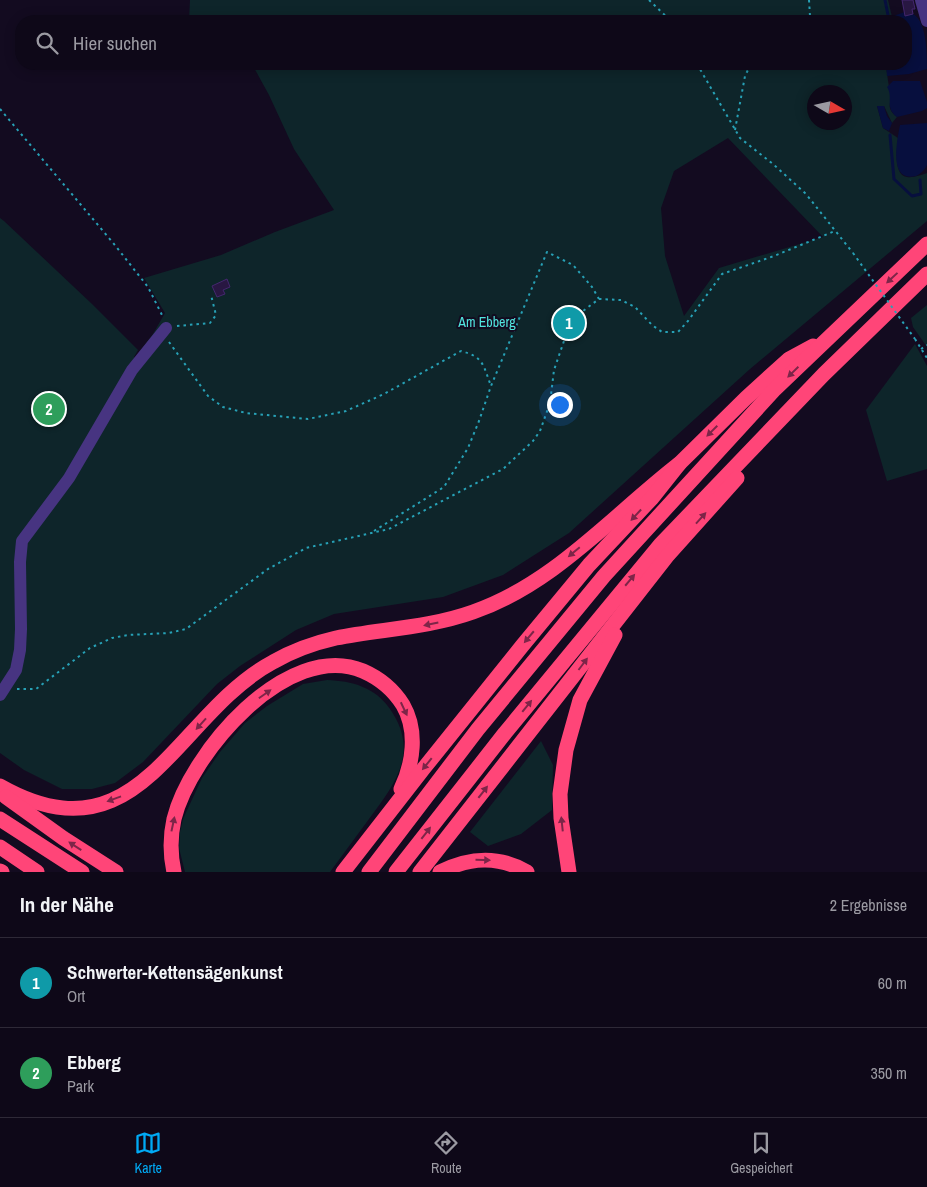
<!DOCTYPE html>
<html lang="de">
<head>
<meta charset="utf-8">
<style>
  body { margin:0; font-family:"Archivo Narrow",sans-serif; background:#1c1625; color:#f1f3f6 }
  .compass { position:absolute; left:807px; top:85px; width:45px; height:45px; border-radius:50%; background:#0e0818; box-shadow:0 2px 12px #0003; rotate:99deg }
  .you { position:absolute; left:559px; top:404px; width:18px; height:18px; margin:-12px; border:4px solid #fff; border-radius:50%; background:#1a73e8; box-shadow:0 0 0 8px #1a73e833 }
  .badge { display:grid; place-items:center; width:32px; height:32px; border-radius:50%; background:#00aaf5; color:#fff; font-size:16px; font-weight:700 }
  .pin { position:absolute; translate:-50% -50%; border:2px solid #fff; box-shadow:0 1px 5px #0006 }
  .list { margin:0; padding:0; list-style:none }
  h2 { display:flex; justify-content:space-between; align-items:center; height:65px; margin:0; padding:0 20px; font-size:21px }
  h2 small { font-size:16px; font-weight:400; color:#9b9aa2 }
  .list li { display:grid; grid-template-columns:32px 1fr auto; gap:15px; align-items:center; box-sizing:border-box; height:90px; padding:0 20px; border-top:1px solid #2e2937 }
  .list b { display:block; font-size:19px; white-space:nowrap }
  .list p { margin:0; font-size:16px; white-space:nowrap; color:#9b9aa2 }
  .list em { font-size:16px; font-style:normal; color:#9b9aa2 }
  .icon { flex:none; width:28px; height:28px; fill:none; stroke:currentColor; stroke-width:2; stroke-linecap:round; stroke-linejoin:round }
  .map { position:relative; flex:none; width:927px; height:872px; overflow:hidden }
  .search { position:absolute; background:#0e0818; box-shadow:0 2px 12px #0003; left:15px; right:15px; top:15px; height:55px; display:flex; align-items:center; gap:12px; box-sizing:border-box; padding:0 18px; border-radius:20px; color:#9b9aa2; font-size:19px }
  .sheet { height:245px; background:#0e0818 }
  nav { display:flex; justify-content:space-around; align-items:center; box-sizing:border-box; height:70px; border-top:1px solid #2e2937; background:#0e0818; font-size:14px; color:#9b9aa2 }
  nav a { display:grid; justify-items:center; gap:2px }
  nav .on { color:#00aaf5 }
  .map>svg:first-child { display:block }
  .green { fill:#0e252a; fill-rule:evenodd }
  .water { fill:#070f3e }
  .lines { fill:none; stroke-linecap:round; stroke-linejoin:round }
  .stream { stroke:#070f3e; stroke-width:3 }
  .building { fill:#281742; stroke:#44276f }
  .path { stroke:#27a1b6; stroke-width:2; stroke-dasharray:2.5 4; stroke-linecap:butt }
  .minor { stroke:#473481; stroke-width:12 }
  .highway { stroke:#ff4578; stroke-width:15 }
  .path-bridge { stroke:#27a1b6; stroke-width:2; stroke-dasharray:2.5 4; stroke-linecap:butt }
  .oneway { fill:#7d2548 }
  .labels { text-anchor:middle; dominant-baseline:central; stroke-width:4; stroke-linejoin:round; paint-order:stroke }
  .park-label { font-size:14px; fill:#51e4de; stroke:#130b20 }
</style>
</head>
<body>
<div class="map">
<svg width="927" height="872" viewBox="0 0 927 872">
  <rect width="100%" height="100%" fill="#130b20"/>
  <!-- green -->
  <g class="green">
    <polygon points="190,0 888,0 892,17 887,21 189,21"/>
    <path d="M252 64H886C887 73 888 83 890 92 893 103 884 107 897 117L892 123 884 106H877L883 128 898 138C897 148 893 175 907 177 913 178 921 175 927 173V221L750 369 569 533 503 575 443 597 334 614 296 630 240 666 217 684 143 762 115 783 92 789H62L24 770 0 753V218L4 221 92 304 138 350 134 357 135 358 153 334 165 313 144 278 221 255 275 232 334 210 294 149 269 95ZM814 92H844V122H814ZM728 138 823 237 719 268 684 316 665 256 661 208 674 171Z"/>
    <polygon points="927,305 927,347 913,327 911,318"/>
    <polygon points="915,344 927,366 927,469 887,481 866,410"/>
    <path d="M327 680C352 681 375 687 390 709 420 752 395 784 369 819 356 837 343 854 330 872H185L179 848 180 832 183 819 202 778 220 752 245 723 267 706 303 684Z"/>
    <polygon points="541,741 553,765 552,810 521,834 488,846 470,832"/>
  </g>
  <!-- water -->
  <g class="water">
    <path d="M905 12 906 15 913 14C927 22 927 54 927 69L909 74 887 76 886 64H906V21H887L896 15Z"/>
    <path d="M893 81H920L927 102V108L922 111 897 117C884 107 894 98 887 87Z"/>
    <polygon points="877,106 884,106 887,116 892,123 889,131 883,128"/>
    <path d="M927 123C927 132 927 158 927 165 925 170 920 174 916 176 888 183 897 140 900 125Z"/>
  </g>
  <g class="lines">
    <!-- stream -->
    <g class="stream">
      <polyline points="885,0 889,20"/>
      <polyline points="890,135 894,179 912,196 921,194 920,180"/>
    </g>
  </g>
  <!-- building -->
  <g class="building">
    <polygon points="902,0 913,0 915,9 912,9 913,14 905,16"/>
    <polygon points="227,279 230,287 223,290 225,294 217,297 212,286"/>
  </g>
  <g class="lines">
    <!-- path -->
    <g class="path">
      <polyline points="649,0 671,21"/>
      <polyline points="809,0 810,16 809,21"/>
      <polyline points="697,64 740,138 773,164 806,194 853,253"/>
      <polyline points="0,109 114,244 148,287 163,317"/>
      <polyline points="735,130 745,76 751,64"/>
      <polyline points="177,326 210,323 216,315 211,295"/>
      <polyline points="915,339 927,358"/>
      <path d="M169 342 208 396 223 407 246 413 308 419 346 411 384 394 461 351C484 357 483 365 491 386"/>
      <polyline points="921,349 927,345"/>
      <polyline points="374,531 444,487 468,448 479,421 491,386 547,252 573,265 592,287 599,299"/>
      <polyline points="17,689 36,689 90,648 112,638 128,635 169,633 186,629 268,569 306,548 389,529 503,469 533,441 540,431 550,403 554,370 564,341 579,314 599,299 621,300 635,307 652,325 662,332 678,332 688,321 722,274 774,256 835,231"/>
    </g>
    <!-- minor -->
    <g class="minor">
      <polyline points="921,0 927,21"/>
      <polyline points="0,695 16,670 20,650 21,629 20,562 22,541 69,478 132,370 166,328"/>
    </g>
    <!-- highway -->
    <g class="highway">
      <path d="M0 786C140 865 174 715 273 662 292 651 314 643 336 638 381 629 428 628 473 612 554 584 612 516 679 464"/>
      <polyline points="6,797 63,838 116,872"/>
      <polyline points="0,819 82,872"/>
      <polyline points="0,847 37,872"/>
      <polyline points="0,871 2,872"/>
      <path d="M174 872C170 854 170 837 174 819 190 754 287 639 363 671 379 678 393 689 403 705 418 731 413 764 401 789"/>
      <polyline points="343,872 424,768 522,646 589,565 652,498 679,464 746,398 789,359 813,346"/>
      <polyline points="369,872 478,729 604,576 775,389 927,244"/>
      <polyline points="396,872 505,733 660,545 824,374 927,274"/>
      <polyline points="420,872 668,555 737,478"/>
      <path d="M440 872C470 857 498 855 527 872"/>
      <polyline points="569,872 561,818 560,794 566,750 580,700 615,635"/>
    </g>
    <!-- path-bridge -->
    <polyline class="path-bridge" points="853,253 915,339"/>
  </g>
  <!-- one-way arrows -->
  <defs><path id="oneway-solid" d="M-6-.8H1V-3.2L6.5 0L1 3.2V.8H-6Z" transform="scale(1.25)"/></defs>
  <g class="oneway">
    <use href="#oneway-solid" transform="translate(892 278) rotate(137)"/>
    <use href="#oneway-solid" transform="translate(793 372) rotate(136)"/>
    <use href="#oneway-solid" transform="translate(712 431) rotate(135)"/>
    <use href="#oneway-solid" transform="translate(636 515) rotate(133)"/>
    <use href="#oneway-solid" transform="translate(701 518) rotate(-48)"/>
    <use href="#oneway-solid" transform="translate(574 552) rotate(140)"/>
    <use href="#oneway-solid" transform="translate(630 580) rotate(-50)"/>
    <use href="#oneway-solid" transform="translate(431 624) rotate(168)"/>
    <use href="#oneway-solid" transform="translate(529 637) rotate(130)"/>
    <use href="#oneway-solid" transform="translate(583 664) rotate(-53)"/>
    <use href="#oneway-solid" transform="translate(265 694) rotate(-35)"/>
    <use href="#oneway-solid" transform="translate(527 706) rotate(-51)"/>
    <use href="#oneway-solid" transform="translate(404 709) rotate(65)"/>
    <use href="#oneway-solid" transform="translate(201 724) rotate(132)"/>
    <use href="#oneway-solid" transform="translate(427 764) rotate(129)"/>
    <use href="#oneway-solid" transform="translate(483 792) rotate(-52)"/>
    <use href="#oneway-solid" transform="translate(114 799) rotate(160)"/>
    <use href="#oneway-solid" transform="translate(173 824) rotate(-78)"/>
    <use href="#oneway-solid" transform="translate(562 824) rotate(-96)"/>
    <use href="#oneway-solid" transform="translate(426 833) rotate(-52)"/>
    <use href="#oneway-solid" transform="translate(75 846) rotate(-147)"/>
    <use href="#oneway-solid" transform="translate(483 860) rotate(2)"/>
  </g>
  <g class="labels">
    <!-- park labels -->
    <g class="park-label">
      <text x="487" y="322">Am Ebberg</text>
    </g>
  </g>
</svg>
<svg class="compass" viewBox="-18 -18 36 36"><path d="M0-13l5 13h-10z" fill="#e53935"/><path d="M0 13l5-13h-10z" fill="#9b9aa2"/></svg>
<div class="you"></div>
<div class="pin badge" style="left:569px;top:323px;background:#0f9aa8">1</div>
<div class="pin badge" style="left:49px;top:409px;background:#2e9e5b">2</div>
<div class="search"><svg class="icon" aria-label="search" viewBox="0 0 24 24"><circle cx="10" cy="10" r="6"/><path d="M15 15l6 6"/></svg>Hier suchen</div>
</div>
<section class="sheet">
<h2>In der Nähe<small>2 Ergebnisse</small></h2>
<ul class="list">
<li><span class="badge" style="background:#0f9aa8">1</span><div><b>Schwerter-Kettensägenkunst</b><p>Ort</p></div><em>60 m</em></li>
<li><span class="badge" style="background:#2e9e5b">2</span><div><b>Ebberg</b><p>Park</p></div><em>350 m</em></li>
</ul>
</section>
<nav>
<a class="on"><svg class="icon" aria-label="map" viewBox="0 0 24 24"><path d="M3 6l6-2 6 2 6-2v14l-6 2-6-2-6 2zM9 4v14M15 6v14"/></svg>Karte</a>
<a><svg class="icon" aria-label="directions" viewBox="0 0 24 24"><path d="M12 3l9 9-9 9-9-9zM9 14v-3h6M13 9l2 2-2 2"/></svg>Route</a>
<a><svg class="icon" aria-label="saved" viewBox="0 0 24 24"><path d="M7 4h10v16l-5-4-5 4z"/></svg>Gespeichert</a>
</nav>
</body>
</html>
